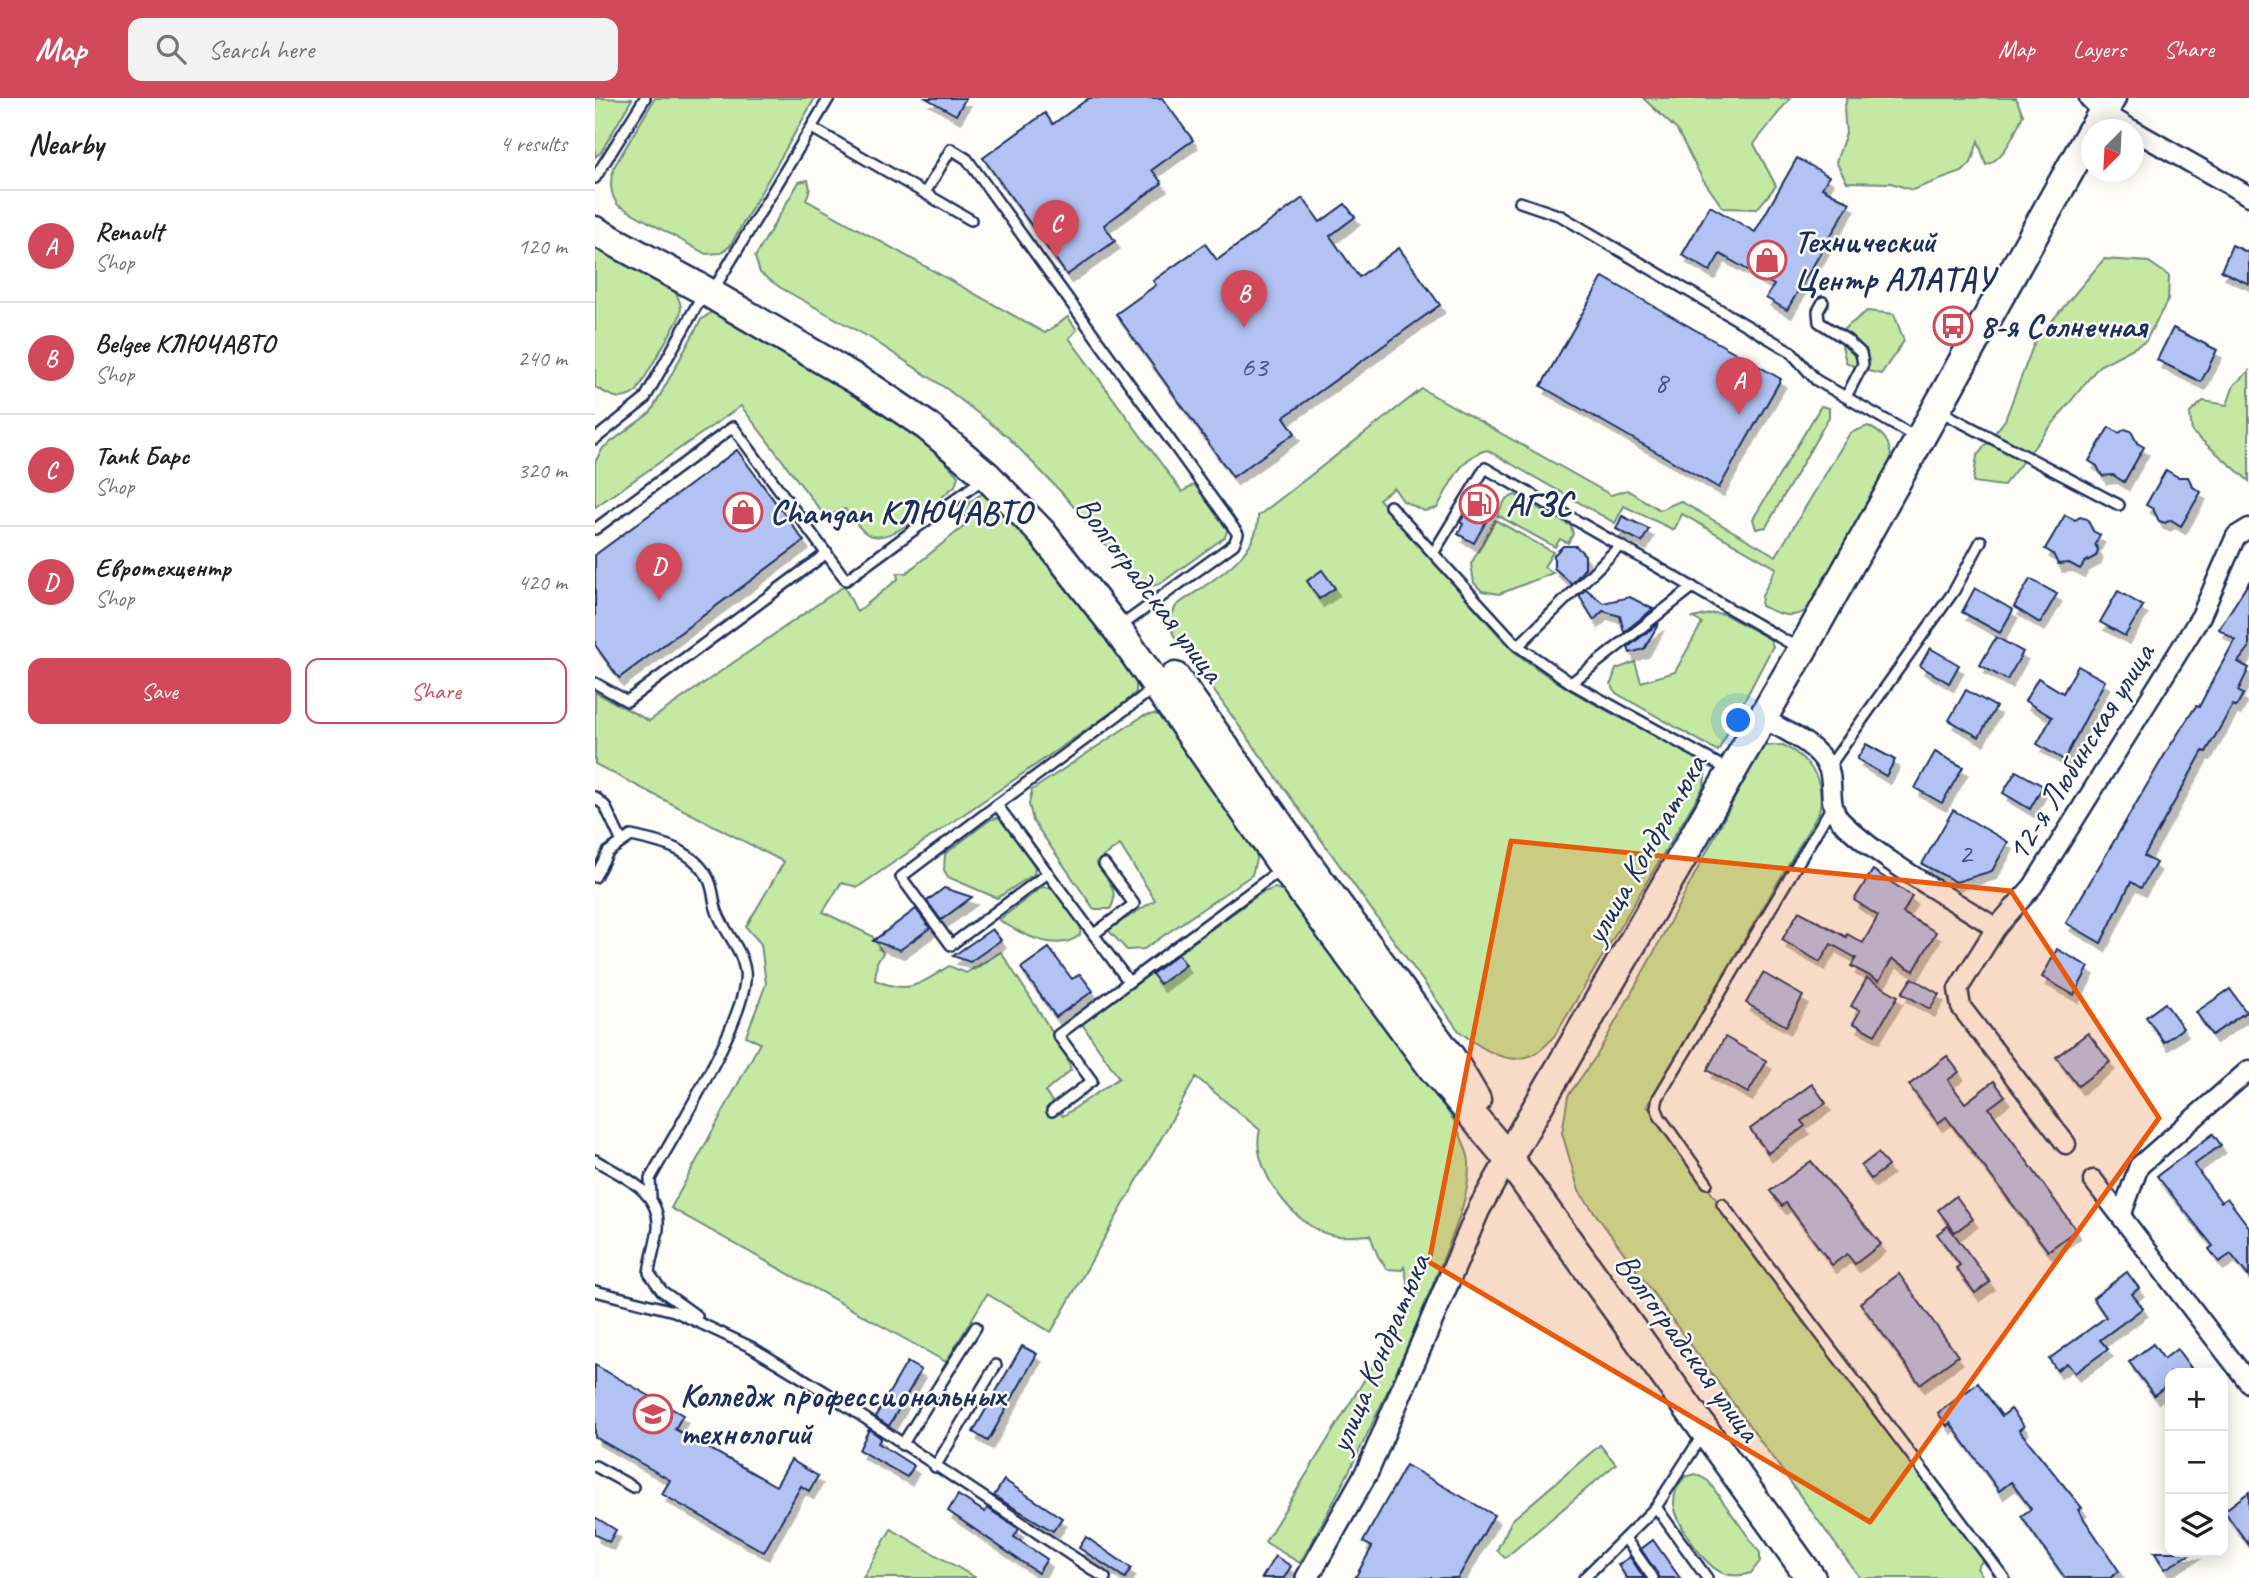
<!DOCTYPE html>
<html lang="en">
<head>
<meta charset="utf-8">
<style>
  body { margin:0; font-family:Caveat,sans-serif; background:#f2f2f2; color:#202124 }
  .controls { position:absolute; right:21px; bottom:21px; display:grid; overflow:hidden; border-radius:14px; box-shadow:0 4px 18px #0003 }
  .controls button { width:63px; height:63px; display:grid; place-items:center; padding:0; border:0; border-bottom:2px solid #e0e0e0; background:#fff; color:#202124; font:35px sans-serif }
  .compass { position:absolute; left:1486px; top:21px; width:63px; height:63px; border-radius:50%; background:#fff; box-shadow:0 4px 18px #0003; rotate:204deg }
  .you { position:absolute; left:1144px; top:623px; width:24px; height:24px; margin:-18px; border:5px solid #fff; border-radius:50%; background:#1a73e8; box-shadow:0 0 0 10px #1a73e833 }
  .badge { display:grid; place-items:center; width:46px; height:46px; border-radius:50%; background:#d1495b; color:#fff; font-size:23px; font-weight:700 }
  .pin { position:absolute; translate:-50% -58px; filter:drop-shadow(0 2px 4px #0008) }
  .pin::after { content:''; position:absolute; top:37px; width:24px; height:21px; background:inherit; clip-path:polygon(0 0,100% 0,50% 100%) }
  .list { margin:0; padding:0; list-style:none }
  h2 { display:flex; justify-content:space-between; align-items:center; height:91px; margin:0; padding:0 28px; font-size:30px }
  h2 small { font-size:23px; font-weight:400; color:#757577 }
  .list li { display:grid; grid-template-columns:46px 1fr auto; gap:21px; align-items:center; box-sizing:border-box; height:112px; padding:0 28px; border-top:2px solid #e0e0e0 }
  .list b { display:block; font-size:26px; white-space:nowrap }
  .list p { margin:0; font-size:23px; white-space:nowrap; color:#757577 }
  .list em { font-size:23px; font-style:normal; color:#757577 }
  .actions { display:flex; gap:14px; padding:21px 28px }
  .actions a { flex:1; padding:16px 0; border:2px solid #d1495b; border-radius:14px; text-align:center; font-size:24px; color:#d1495b }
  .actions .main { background:#d1495b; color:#fff }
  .icon { flex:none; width:38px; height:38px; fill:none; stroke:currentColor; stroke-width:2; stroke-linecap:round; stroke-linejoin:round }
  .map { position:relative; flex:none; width:1654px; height:1480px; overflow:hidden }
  header { display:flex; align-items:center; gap:42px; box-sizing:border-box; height:98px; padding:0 35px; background:#d1495b; color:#fff }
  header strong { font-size:33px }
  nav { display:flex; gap:38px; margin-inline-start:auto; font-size:24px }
  .search { width:490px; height:63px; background:#f2f2f2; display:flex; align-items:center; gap:18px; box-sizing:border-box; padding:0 24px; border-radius:14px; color:#757577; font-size:26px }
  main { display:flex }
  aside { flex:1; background:#fff }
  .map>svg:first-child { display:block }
  .green { fill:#c5e9a3; stroke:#708c80; stroke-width:2 }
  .building { fill:#b2c2f2; stroke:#1b2f5e; stroke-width:2; filter:url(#shadow) }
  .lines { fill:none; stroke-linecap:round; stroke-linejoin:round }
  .service-casing { stroke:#1b2f5e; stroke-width:14 }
  .minor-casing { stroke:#1b2f5e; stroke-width:23 }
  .tertiary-casing { stroke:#1b2f5e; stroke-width:26 }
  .primary-casing { stroke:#1b2f5e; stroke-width:33 }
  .service { stroke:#fdfcf7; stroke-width:9 }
  .minor { stroke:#fdfcf7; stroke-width:18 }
  .tertiary { stroke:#fdfcf7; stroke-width:21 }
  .primary { stroke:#fdfcf7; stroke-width:28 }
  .marked { fill:#e8590c; fill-opacity:0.2; stroke:#e8590c; stroke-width:5; stroke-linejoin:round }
  .labels { text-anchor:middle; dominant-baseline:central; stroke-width:5; stroke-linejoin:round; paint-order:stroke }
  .number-label { font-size:30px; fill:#415483 }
  .poi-label { font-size:33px; font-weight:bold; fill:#1b2f5e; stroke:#fdfcf7; text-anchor:start }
  .street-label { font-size:33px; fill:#1b2f5e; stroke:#fdfcf7 }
</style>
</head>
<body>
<header>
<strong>Map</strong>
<div class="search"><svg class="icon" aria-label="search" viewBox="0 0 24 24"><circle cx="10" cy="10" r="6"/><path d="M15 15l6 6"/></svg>Search here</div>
<nav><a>Map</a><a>Layers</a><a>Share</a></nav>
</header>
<main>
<aside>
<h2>Nearby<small>4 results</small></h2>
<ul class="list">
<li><span class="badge">A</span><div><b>Renault</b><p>Shop</p></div><em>120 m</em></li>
<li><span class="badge">B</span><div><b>Belgee КЛЮЧАВТО</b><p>Shop</p></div><em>240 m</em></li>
<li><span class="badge">C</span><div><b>Tank Барс</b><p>Shop</p></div><em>320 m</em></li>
<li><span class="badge">D</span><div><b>Евротехцентр</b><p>Shop</p></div><em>420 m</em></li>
</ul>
<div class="actions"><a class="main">Save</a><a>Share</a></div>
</aside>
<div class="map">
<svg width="1654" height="1480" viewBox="0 0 1654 1480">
  <defs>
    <filter id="shadow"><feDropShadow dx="4.5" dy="8" stdDeviation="0" flood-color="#0004"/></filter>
  </defs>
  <rect width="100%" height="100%" fill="#fdfcf7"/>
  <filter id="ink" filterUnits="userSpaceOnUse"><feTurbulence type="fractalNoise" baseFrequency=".0143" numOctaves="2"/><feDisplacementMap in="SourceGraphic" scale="14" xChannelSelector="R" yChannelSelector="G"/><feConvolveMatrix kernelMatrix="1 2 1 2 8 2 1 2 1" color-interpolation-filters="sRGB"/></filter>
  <g filter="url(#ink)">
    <!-- green -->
    <g class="green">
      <polygon points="0,0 37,1 6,54 0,59"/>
      <path d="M60 0H220L135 148 126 155 111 156 23 107C14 95 15 83 19 69Z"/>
      <polygon points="1048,0 1195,0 1159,46 1181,88 1162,111 1128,110 1107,80 1082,32"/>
      <path d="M1252 0H1421L1428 17C1420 34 1410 61 1391 67L1383 43 1376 65 1367 74 1317 92 1296 85 1252 84 1241 64 1251 35 1249 12Z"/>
      <polygon points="213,82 215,91 211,102 450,235 473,219 482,232 474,240 587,394 601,385 634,427 630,439 566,485 558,488 538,479 467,395 413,339 352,291 277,241 186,190 165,175 160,159 204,84"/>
      <path d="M0 150 80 194C86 204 88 211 83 222L42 293C26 306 16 298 0 289Z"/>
      <polygon points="1509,161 1554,164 1574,178 1573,202 1550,244 1504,268 1408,388 1378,384 1382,358 1410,322 1440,243"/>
      <path d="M118 213C202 260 300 304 363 378L360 388C342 402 297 450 272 436 264 431 256 419 250 411L237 416 226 413 146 308 0 409V364L8 350 56 314 106 222Z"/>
      <polygon points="1272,213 1299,216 1309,243 1286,276 1264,271 1251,264 1244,235"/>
      <polygon points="1654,273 1654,383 1597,334 1595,315 1608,303 1632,307 1639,287"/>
      <path d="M827 291 1016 397 1032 392 1065 412 1085 403 1181 458 1255 335 1273 328C1289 336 1295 343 1296 361L1213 511C1196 523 1183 515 1166 508L1167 498 1181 470 1087 416 1079 432 1029 408 1020 425 892 352C865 358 855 388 842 410L829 413 808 403 799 390 784 401 916 551C972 597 1039 626 1103 659L1111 669 1109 688 964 931C934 977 901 963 864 933L578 536 575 521 581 508C611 485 664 460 663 418Z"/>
      <polygon points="1226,308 1234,310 1234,319 1171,429 1161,431 1158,421"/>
      <path d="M390 394 400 398 541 577V594L529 606 263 789 246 785 228 814 277 838 288 855 282 864 280 882C314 897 325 886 354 868L371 875 406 854 470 954 476 972 450 994 468 1018 524 980 487 926 666 795 680 790 699 796 860 1024C864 1036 873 1051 874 1064 875 1101 857 1138 844 1171 804 1273 759 1370 705 1465L670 1444 817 1204 809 1169 807 1172 792 1171 783 1158 775 1137C763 1137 748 1140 736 1137 700 1129 654 1069 665 1032L601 979 456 1234 392 1196 351 1264 76 1110 165 945 151 938 171 886 166 846 151 829 189 764 0 666V594L54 623 249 488 262 514 303 481 302 475H311L373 425 369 415 374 404Z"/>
      <polygon points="920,397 976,428 978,436 973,445 965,441 960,449 902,417 911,401"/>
      <polygon points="900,422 958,454 949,469 958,475 904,496 887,493 879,485 876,466"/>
      <polygon points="1119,515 1129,516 1175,541 1178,548 1123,653 1021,595 1016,586 1021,571 1040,564 1046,584 1080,574 1107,525 1098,520"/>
      <path d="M559 616 568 618 664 750 657 777 549 851 532 852 513 832 560 802 525 747 501 764C511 779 526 794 515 811H499L438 723 434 706 437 692 548 618Z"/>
      <path d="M1188 647C1215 661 1231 683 1224 714L1052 1008 1388 1462 1382 1470 1389 1480H1265L984 1093 967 1035 973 998 1002 957 1058 856 1167 648Z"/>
      <polygon points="403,720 408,721 440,769 439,776 402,800 353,779 349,772 350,756 396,721"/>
      <path d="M447 789 461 791 486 829 485 837C462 856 426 836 404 822Z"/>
      <polygon points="1005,1347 1021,1366 910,1460 902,1452 917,1422"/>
      <path d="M1101 1376 1113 1383 1165 1455V1463L1156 1475C1147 1478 1138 1479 1128 1475 1110 1469 1079 1423 1079 1404 1079 1394 1084 1385 1090 1379Z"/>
      <polygon points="296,1431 381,1480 268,1480"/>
    </g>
    <!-- building -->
    <g class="building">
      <polygon points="331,0 371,0 361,17"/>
      <polygon points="494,0 567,0 598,42 557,72 567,85 509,127 520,143 472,177 388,60 450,15 458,26"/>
      <polygon points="1202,60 1234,78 1227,90 1255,105 1192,212 1171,200 1179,187 1125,156 1115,173 1087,157 1115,108 1160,134"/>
      <polygon points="708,100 725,124 750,106 760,119 735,138 764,179 804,150 845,207 689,319 700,335 638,379 521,216 561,187 558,183 610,146 622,162"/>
      <polygon points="1637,147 1654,155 1654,186 1626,173"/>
      <polygon points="1008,179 1186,281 1124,390 946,288"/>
      <polygon points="1578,230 1622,252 1606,284 1562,262"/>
      <polygon points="1514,329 1524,335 1530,331 1536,333 1542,345 1549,349 1529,384 1518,377 1507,378 1502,368 1494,363"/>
      <polygon points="142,352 209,443 24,580 0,547 0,457"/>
      <polygon points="1571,372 1583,379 1593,379 1598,389 1606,394 1586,428 1576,422 1570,425 1564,423 1558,411 1551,407"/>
      <polygon points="880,401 898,411 879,445 863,436 868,426 865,424"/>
      <polygon points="1470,417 1480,422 1485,419 1492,421 1498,433 1505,437 1500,446 1503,452 1501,458 1490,464 1485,471 1474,465 1463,466 1458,456 1450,451"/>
      <polygon points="1027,418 1054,431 1047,444 1021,431"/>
      <polygon points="968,448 981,448 990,457 990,470 977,486 959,470 959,457"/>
      <polygon points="727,472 740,490 724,501 712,483"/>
      <polygon points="1435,481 1462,496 1445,525 1419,509"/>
      <polygon points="1654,484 1654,550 1643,564 1654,570 1643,593 1648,596 1641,609 1638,607 1611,654 1608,653 1549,758 1561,765 1546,790 1536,784 1506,845 1471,825 1573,651 1601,608 1604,609 1619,580 1640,542 1624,531"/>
      <polygon points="1380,490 1418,512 1405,535 1367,514"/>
      <polygon points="991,491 1008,505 1035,499 1058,511 1029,534 1025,518 1008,513 999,522 984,498"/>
      <polygon points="1523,493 1548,508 1530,538 1505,524"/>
      <polygon points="1064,525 1049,551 1035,555 1033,549"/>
      <polygon points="1401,539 1428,554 1412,582 1385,567"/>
      <polygon points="1335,550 1364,567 1354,585 1325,568"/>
      <polygon points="1483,568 1510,583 1469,662 1442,646 1457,619 1430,603 1443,580 1468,595"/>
      <polygon points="1371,592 1401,609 1384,639 1354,622"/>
      <polygon points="1271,646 1300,662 1291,678 1262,661"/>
      <polygon points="1340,654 1368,669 1347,705 1320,690"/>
      <polygon points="1421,673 1448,688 1435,711 1408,695"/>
      <polygon points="1358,712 1413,744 1397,773 1361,784 1327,766"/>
      <polygon points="1278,772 1317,798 1308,815 1341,834 1319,873 1297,861 1284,883 1256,868 1261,860 1236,846 1225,864 1187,842 1204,813 1251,839 1252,836 1268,845 1283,818 1259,802"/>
      <polygon points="349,790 377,799 346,822 332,803"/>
      <polygon points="321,811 335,830 305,852 278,843"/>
      <polygon points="397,831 406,842 375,864 358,858"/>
      <polygon points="454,850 477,881 485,876 498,893 461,919 426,870"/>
      <polygon points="1462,851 1494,869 1479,897 1447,879"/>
      <polygon points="583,856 591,867 565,886 557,876"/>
      <polygon points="1168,875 1208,898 1191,928 1151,905"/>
      <polygon points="1272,880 1303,898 1280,937 1258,925 1265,913 1256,908"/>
      <polygon points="1317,880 1344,896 1335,911 1307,895"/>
      <polygon points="1635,891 1651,914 1617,937 1601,914"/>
      <polygon points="1570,905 1588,930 1569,944 1551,919"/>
      <polygon points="1493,935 1515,964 1483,988 1461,959"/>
      <polygon points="1130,939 1172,963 1153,995 1112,972"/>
      <polygon points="1352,958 1364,974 1353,982 1370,1005 1399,983 1410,998 1394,1010 1481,1132 1453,1153 1351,1019 1343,1025 1314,987"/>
      <polygon points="1217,986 1231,1005 1206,1023 1210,1028 1173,1055 1155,1031"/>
      <polygon points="1618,1036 1626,1047 1599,1067 1626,1104 1632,1100 1654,1129 1654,1179 1636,1156 1624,1164 1614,1151 1618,1148 1562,1078"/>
      <polygon points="1283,1055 1293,1068 1276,1081 1266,1068"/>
      <polygon points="1216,1063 1286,1146 1260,1166 1252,1156 1237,1167 1191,1105 1187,1108 1175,1093"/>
      <polygon points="1361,1098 1378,1121 1360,1134 1343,1112"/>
      <polygon points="1353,1128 1395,1184 1380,1195 1361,1170 1365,1167 1342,1136"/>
      <polygon points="1532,1174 1544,1190 1537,1196 1548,1210 1505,1242 1513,1251 1480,1275 1472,1265 1462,1272 1454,1261 1511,1219 1498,1200"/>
      <polygon points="1304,1176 1363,1258 1325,1286 1265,1205"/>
      <polygon points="1558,1246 1569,1261 1582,1251 1596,1270 1588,1275 1575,1275 1575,1285 1559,1297 1534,1264"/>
      <polygon points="427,1248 442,1256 393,1343 378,1334"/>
      <polygon points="312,1264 326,1272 294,1328 280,1319"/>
      <polygon points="0,1267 88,1317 80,1331 181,1388 196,1362 223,1378 214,1393 206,1388 169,1454 67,1396 75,1382 0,1339"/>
      <polygon points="1383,1285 1407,1318 1416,1311 1429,1328 1424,1332 1487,1410 1483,1412 1524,1473 1515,1480 1470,1480 1426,1418 1436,1411 1416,1384 1404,1393 1355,1325 1352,1328 1343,1315"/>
      <polygon points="274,1331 286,1340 283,1345 319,1368 312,1379 264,1352"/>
      <polygon points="811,1367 899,1417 863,1480 760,1480 777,1449 768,1444"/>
      <polygon points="409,1382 467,1420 458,1433 399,1398"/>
      <polygon points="1654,1394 1654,1447 1629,1413"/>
      <polygon points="363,1397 390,1414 392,1410 424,1431 419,1439 452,1461 443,1475 353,1413"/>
      <polygon points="0,1419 21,1432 14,1444 0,1436"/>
      <polygon points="491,1439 536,1470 530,1480 484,1450"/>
      <polygon points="1058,1442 1085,1480 1065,1480 1046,1451"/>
      <polygon points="1559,1454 1599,1454 1570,1471"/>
      <polygon points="680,1458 696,1468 689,1480 667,1480"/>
      <polygon points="1035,1459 1049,1480 1032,1480 1023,1467"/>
    </g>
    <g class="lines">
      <defs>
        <g id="service">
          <polyline points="217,30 376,122"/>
          <polyline points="0,80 50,0"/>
          <polyline points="330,95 356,51 372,61 643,436 639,446 526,528"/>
          <polyline points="925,104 966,118 1195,253 1221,282 1322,340"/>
          <polyline points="117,194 234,0"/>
          <polyline points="1228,204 1223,213 1224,224 1252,242 1266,255 1268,266 1251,299"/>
          <polyline points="1345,313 1524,407"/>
          <polyline points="0,341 49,302 108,196"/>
          <polyline points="795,408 923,548 976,585 1132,671"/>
          <polyline points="0,431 138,329 251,482 388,381"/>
          <polyline points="839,454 890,370 1205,551"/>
          <polyline points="923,548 1025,448"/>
          <polyline points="0,585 32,603 232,455"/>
          <polyline points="976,585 1098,489"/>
          <polyline points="558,591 402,707 534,884 688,770"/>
          <polyline points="1233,670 1359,493 1386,443"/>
          <polyline points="0,699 10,708 27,744"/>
          <polyline points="402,707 306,779 356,847 453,775"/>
          <path d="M0 779 13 754 36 738C65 744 98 751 113 780 119 790 118 805 123 816 131 836 147 851 150 873 156 915 77 1040 55 1081L56 1099"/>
          <polyline points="499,836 539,806 509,766"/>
          <polyline points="457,1013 497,983 463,937 534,884"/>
          <path d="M0 1062C28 1079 66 1092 63 1131 61 1145 56 1160 54 1175L67 1193 102 1218"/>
          <polyline points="1112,1085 1065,1019 1061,1009 1063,1000 1237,708"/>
          <polyline points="1127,1106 1409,1480"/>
          <polyline points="0,1193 79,1213 156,1249 232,1295 510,1480"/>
          <polyline points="307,1347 381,1229"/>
          <polyline points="0,1368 38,1389"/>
          <polyline points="340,1369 401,1267"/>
          <polyline points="1061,1409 1112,1480"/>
          <polyline points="1030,1440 1058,1480"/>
          <polyline points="989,1480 1061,1409 1107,1338"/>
        </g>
        <g id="minor">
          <polyline points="1494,0 1508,14 1537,32"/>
          <polyline points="1538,32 1654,98"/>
          <path d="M1167 620C1187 631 1225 647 1234 672 1239 689 1232 708 1246 723 1285 762 1354 799 1401 830"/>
          <polyline points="1471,1046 1366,909 1363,891 1401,830 1438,788 1606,518 1641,438 1654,430"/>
          <polyline points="1498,1082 1654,1285"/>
          <polyline points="1526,1118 1544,1068 1654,972"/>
        </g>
        <polyline id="tertiary" points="712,1480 773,1372 884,1111 913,1060"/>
        <g id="primary">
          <polyline points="1498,32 1516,0"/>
          <polyline points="0,133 116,196 276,290 332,328 392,378 447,435 522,531 689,769 839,972 913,1060 1216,1480"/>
          <polyline points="580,579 705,756 856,960 881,1002"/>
          <polyline points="913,1060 1207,552 1496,34"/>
        </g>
      </defs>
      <!-- service casing -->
      <use href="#service" class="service-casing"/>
      <!-- minor casing -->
      <use href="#minor" class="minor-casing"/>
      <!-- tertiary casing -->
      <use href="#tertiary" class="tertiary-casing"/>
      <!-- primary casing -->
      <use href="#primary" class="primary-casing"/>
      <!-- service -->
      <use href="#service" class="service"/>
      <!-- minor -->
      <use href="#minor" class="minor"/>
      <!-- tertiary -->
      <use href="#tertiary" class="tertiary"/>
      <!-- primary -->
      <use href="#primary" class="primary"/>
    </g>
  </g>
  <!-- marked area -->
  <path class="marked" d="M916 743 1416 793 1564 1020 1275 1424 834 1164Z"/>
  <!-- icons -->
  <defs>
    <symbol id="shop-ring" viewBox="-11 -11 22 22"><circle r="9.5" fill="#fdfcf7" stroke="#d1495b" stroke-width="1.5"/><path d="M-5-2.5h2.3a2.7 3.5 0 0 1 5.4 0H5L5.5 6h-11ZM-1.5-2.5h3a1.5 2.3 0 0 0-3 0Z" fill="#d1495b"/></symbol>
    <symbol id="bus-ring" viewBox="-11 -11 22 22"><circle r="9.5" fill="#fdfcf7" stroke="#d1495b" stroke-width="1.5"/><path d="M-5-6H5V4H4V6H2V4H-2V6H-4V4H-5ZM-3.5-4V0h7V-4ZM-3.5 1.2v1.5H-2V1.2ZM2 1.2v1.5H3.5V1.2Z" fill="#d1495b"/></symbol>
    <symbol id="fuel-ring" viewBox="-11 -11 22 22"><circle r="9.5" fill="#fdfcf7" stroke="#d1495b" stroke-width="1.5"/><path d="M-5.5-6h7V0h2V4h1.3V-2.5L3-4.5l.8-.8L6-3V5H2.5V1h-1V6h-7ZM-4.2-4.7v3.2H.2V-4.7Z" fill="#d1495b"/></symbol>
    <symbol id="university-ring" viewBox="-11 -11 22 22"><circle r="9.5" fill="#fdfcf7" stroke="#d1495b" stroke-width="1.5"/><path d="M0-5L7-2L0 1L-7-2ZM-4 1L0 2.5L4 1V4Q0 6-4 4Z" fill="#d1495b"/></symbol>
  </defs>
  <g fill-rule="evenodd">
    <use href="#shop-ring" x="1150" y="140" width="44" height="44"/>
    <use href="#bus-ring" x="1336" y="206" width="44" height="44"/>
    <use href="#fuel-ring" x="862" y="384" width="44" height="44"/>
    <use href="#shop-ring" x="126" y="392" width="44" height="44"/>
    <use href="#university-ring" x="36" y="1294" width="44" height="44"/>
  </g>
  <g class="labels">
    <!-- number labels -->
    <g class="number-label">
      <text x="659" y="268">63</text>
      <text x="1066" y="284">8</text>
      <text x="1370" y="755">2</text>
    </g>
    <!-- poi labels -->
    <g class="poi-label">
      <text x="1199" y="143">Технический<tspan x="1199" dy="38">Центр АЛАТАУ</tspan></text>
      <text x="1385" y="228">8-я Солнечная</text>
      <text x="911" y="406">АГЗС</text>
      <text x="175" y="414">Changan КЛЮЧАВТО</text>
      <text x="85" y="1297">Колледж профессиональных<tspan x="85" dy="38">технологий</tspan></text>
    </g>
    <!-- street labels -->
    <g class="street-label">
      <text transform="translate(555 491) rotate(53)">Волгоградская улица</text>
      <text transform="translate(1485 654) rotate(-58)">12-я Любинская улица</text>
      <text transform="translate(1050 751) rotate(-60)">улица Кондратюка</text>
      <text transform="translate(1093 1249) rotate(54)">Волгоградская улица</text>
      <text transform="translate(784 1255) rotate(-67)">улица Кондратюка</text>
    </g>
  </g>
</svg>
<div class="controls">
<button>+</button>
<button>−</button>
<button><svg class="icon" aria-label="layers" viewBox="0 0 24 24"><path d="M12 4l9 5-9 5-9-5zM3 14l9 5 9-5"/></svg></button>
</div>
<svg class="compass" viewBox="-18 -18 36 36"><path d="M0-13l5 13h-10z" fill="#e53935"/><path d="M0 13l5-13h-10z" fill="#757577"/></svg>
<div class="you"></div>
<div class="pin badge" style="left:1144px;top:317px">A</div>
<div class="pin badge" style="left:649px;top:230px">B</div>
<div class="pin badge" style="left:461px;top:160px">C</div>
<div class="pin badge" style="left:64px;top:503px">D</div>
</div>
</main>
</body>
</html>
